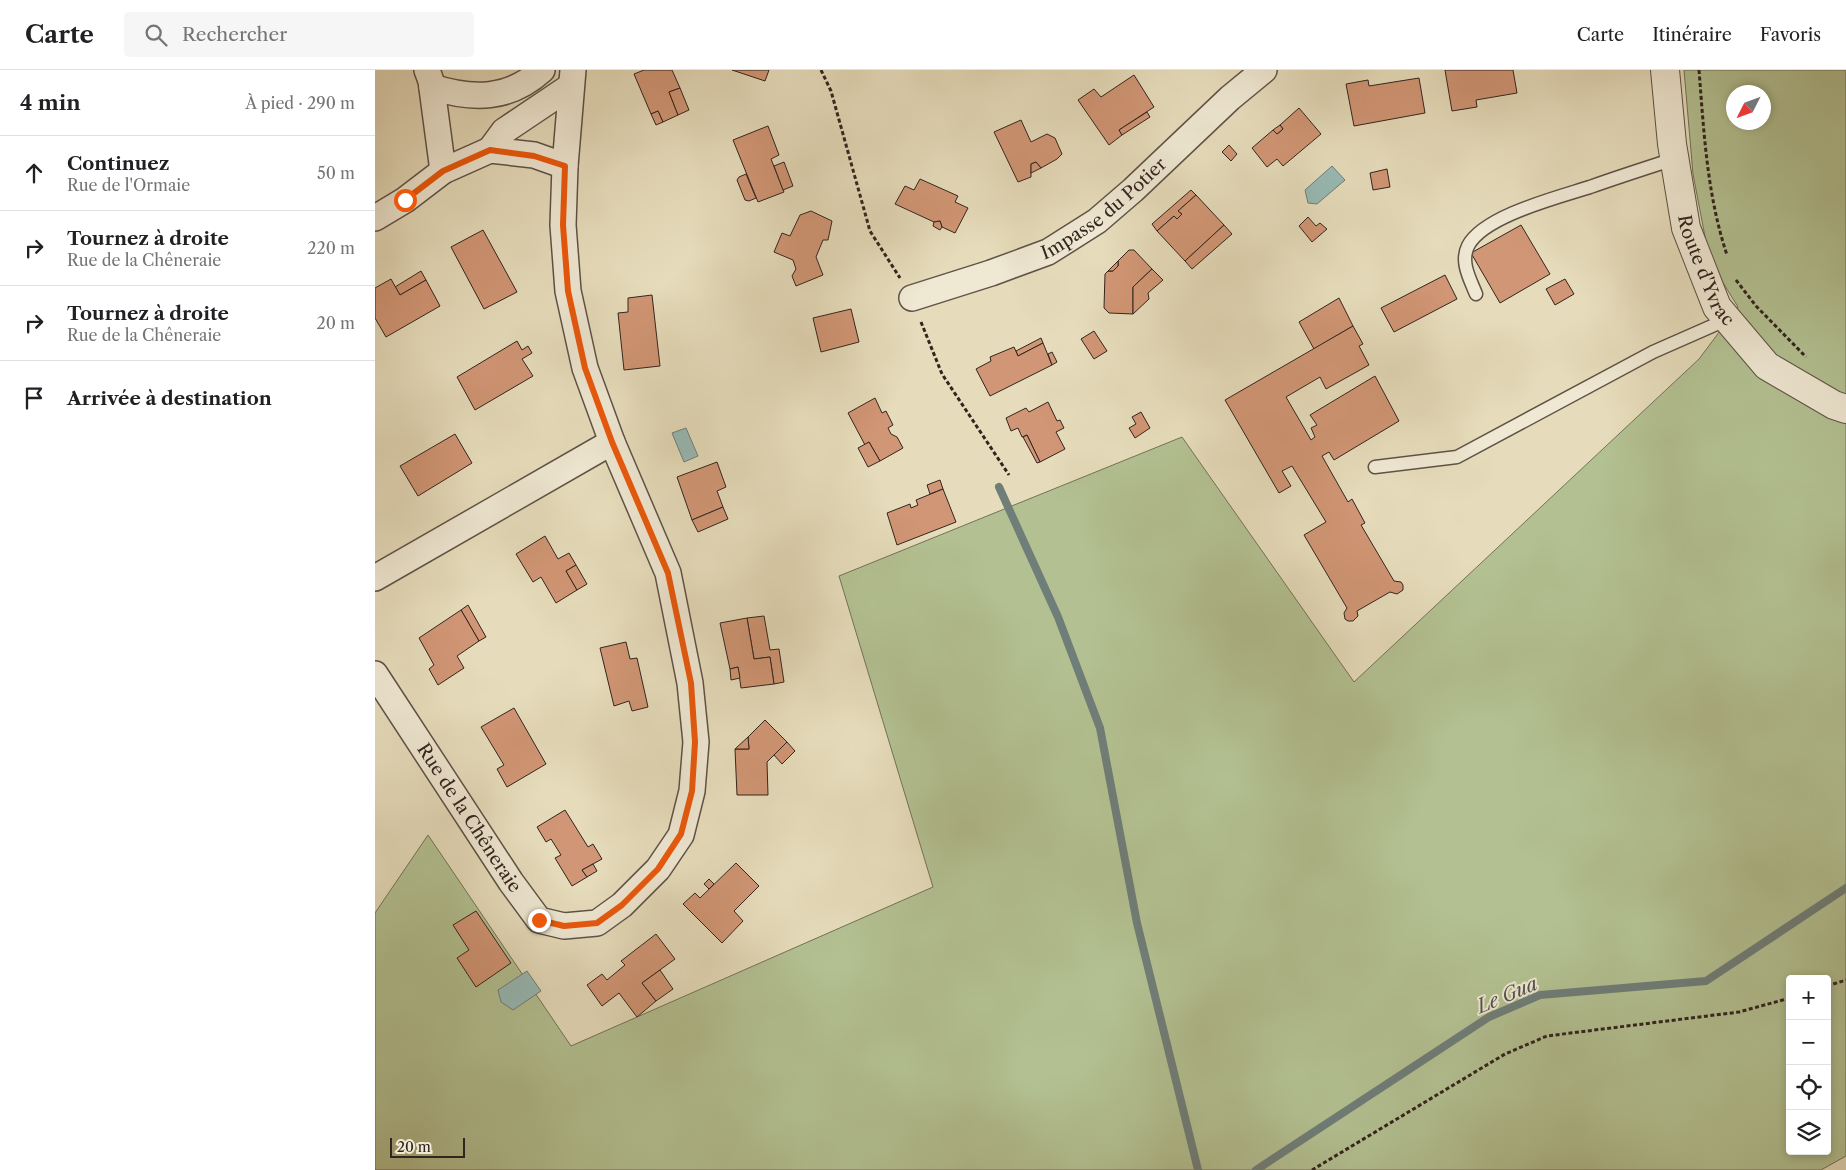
<!DOCTYPE html>
<html lang="fr">
<head>
<meta charset="utf-8">
<style>
  body { margin:0; font-family:"Libre Caslon Text",serif; background:#f6f6f6; color:#202124 }
  .controls { position:absolute; right:15px; bottom:15px; display:grid; overflow:hidden; border-radius:5px; box-shadow:0 2px 8px #0003 }
  .controls button { width:45px; height:45px; display:grid; place-items:center; padding:0; border:0; border-bottom:1px solid #e0e0e0; background:#fff; color:#202124; font:25px sans-serif }
  .compass { position:absolute; left:1351px; top:15px; width:45px; height:45px; border-radius:50%; background:#fff; box-shadow:0 2px 8px #0003; rotate:228deg }
  .scale { position:absolute; left:15px; bottom:12px; width:75px; box-sizing:border-box; padding-left:5px; border:2px solid #32241f; border-top:0; font-size:14px; line-height:18px; white-space:nowrap; color:#32241f; -webkit-text-stroke:4px #efe8d3; paint-order:stroke }
  .stop { position:absolute; width:15px; height:15px; margin:-11px; border:4px solid #ea580c; border-radius:50%; background:#fff }
  .stop.end { background:#ea580c; border-color:#fff; box-shadow:0 1px 5px #0008 }
  .list { margin:0; padding:0; list-style:none }
  h2 { display:flex; justify-content:space-between; align-items:center; height:65px; margin:0; padding:0 20px; font-size:21px }
  h2 small { font-size:16px; font-weight:400; color:#757577 }
  .list li { display:grid; grid-template-columns:32px 1fr auto; gap:15px; align-items:center; box-sizing:border-box; height:75px; padding:0 20px; border-top:1px solid #e0e0e0 }
  .list b { display:block; font-size:19px; white-space:nowrap }
  .list p { margin:0; font-size:16px; white-space:nowrap; color:#757577 }
  .list em { font-size:16px; font-style:normal; color:#757577 }
  .icon { flex:none; width:28px; height:28px; fill:none; stroke:currentColor; stroke-width:2; stroke-linecap:round; stroke-linejoin:round }
  .map { position:relative; flex:none; width:1471px; height:1100px; overflow:hidden }
  header { display:flex; align-items:center; gap:30px; box-sizing:border-box; height:70px; padding:0 25px; background:#fff; border-bottom:1px solid #e0e0e0 }
  header strong { font-size:24px }
  nav { display:flex; gap:28px; margin-inline-start:auto; font-size:18px }
  .search { width:350px; height:45px; background:#f6f6f6; display:flex; align-items:center; gap:12px; box-sizing:border-box; padding:0 18px; border-radius:5px; color:#757577; font-size:19px }
  main { display:flex }
  aside { flex:1; background:#fff }
  .map>svg:first-child { display:block }
  .green { fill:#b3c192; stroke:#727258; fill-rule:evenodd }
  .water { fill:#97bab5; stroke:#6f7e79 }
  .lines { fill:none; stroke-linecap:round; stroke-linejoin:round }
  .stream { stroke:#6f7e79; stroke-width:8 }
  .building { fill:#d19675; stroke:#32241f }
  .service-casing { stroke:#5f5246; stroke-width:15 }
  .minor-casing { stroke:#5f5246; stroke-width:28 }
  .tertiary-casing { stroke:#5f5246; stroke-width:30 }
  .path { stroke:#32241f; stroke-width:3; stroke-dasharray:4 2.5; stroke-linecap:butt }
  .service { stroke:#efe8d3; stroke-width:12 }
  .minor { stroke:#efe8d3; stroke-width:25 }
  .tertiary { stroke:#efe8d3; stroke-width:28 }
  .route { stroke:#ea580c; stroke-width:6 }
  .labels { text-anchor:middle; dominant-baseline:central; stroke-width:4; stroke-linejoin:round; paint-order:stroke }
  .street-label { font-size:18px; fill:#32241f; stroke:#efe8d3 }
  .water-label { font-size:19px; font-style:italic; fill:#50514c; stroke:#efe8d3 }
</style>
</head>
<body>
<header>
<strong>Carte</strong>
<div class="search"><svg class="icon" aria-label="search" viewBox="0 0 24 24"><circle cx="10" cy="10" r="6"/><path d="M15 15l6 6"/></svg>Rechercher</div>
<nav><a>Carte</a><a>Itinéraire</a><a>Favoris</a></nav>
</header>
<main>
<aside>
<h2>4 min<small>À pied · 290 m</small></h2>
<ul class="list">
<li><svg class="icon" aria-label="ahead" viewBox="0 0 24 24"><path d="M12 20V5M6 11l6-6 6 6"/></svg><div><b>Continuez</b><p>Rue de l'Ormaie</p></div><em>50 m</em></li>
<li><svg class="icon" aria-label="right" viewBox="0 0 24 24"><path d="M7 20v-9h11M14 6l5 5-5 5"/></svg><div><b>Tournez à droite</b><p>Rue de la Chêneraie</p></div><em>220 m</em></li>
<li><svg class="icon" aria-label="right" viewBox="0 0 24 24"><path d="M7 20v-9h11M14 6l5 5-5 5"/></svg><div><b>Tournez à droite</b><p>Rue de la Chêneraie</p></div><em>20 m</em></li>
<li><svg class="icon" aria-label="arrive" viewBox="0 0 24 24"><path d="M6 21V4h12l-3 4 3 4H6"/></svg><div><b>Arrivée à destination</b></div></li>
</ul>
</aside>
<div class="map">
<svg width="1471" height="1100" viewBox="0 0 1471 1100">
  <rect width="100%" height="100%" fill="#e6dcbb"/>
  <filter id="stains"><feTurbulence type="fractalNoise" baseFrequency=".004" numOctaves="4"/><feColorMatrix values="0 0 0 0 .2 0 0 0 0 .09 0 0 0 0 .02 0 0 0 .5 -.17"/></filter>
  <radialGradient id="worn" r=".72"><stop offset=".6" stop-color="#630" stop-opacity="0"/><stop offset="1" stop-color="#630" stop-opacity=".3"/></radialGradient>
  <!-- green -->
  <path class="green" d="M1309 0H1471V1086L1446 1100H0V843L53 765 196 976 558 817 464 506 807 367 979 612 1324 289 1363 237 1339 198 1332 177 1318 104ZM1358 22H1388V52H1358ZM1415 909H1452V1081H1415Z"/>
  <!-- water -->
  <g class="water">
    <polygon points="957,96 970,110 942,134 933,133 930,120"/>
    <polygon points="311,358 323,386 309,392 297,363"/>
    <polygon points="152,901 166,921 138,940 126,932 123,920"/>
  </g>
  <g class="lines">
    <!-- stream -->
    <g class="stream">
      <polyline points="624,417 683,547 725,658 762,853 823,1100"/>
      <polyline points="881,1100 1114,947 1165,925 1331,911 1471,818"/>
    </g>
  </g>
  <!-- building -->
  <g class="building">
    <polygon points="269,0 297,0 305,18 294,22 303,45 288,52 283,41 276,44 259,4"/>
    <polygon points="357,0 394,0 390,11"/>
    <polygon points="1070,0 1138,0 1142,23 1101,30 1102,37 1077,41"/>
    <polygon points="759,5 779,37 744,60 747,65 734,75 703,30 719,19 726,27"/>
    <polygon points="1044,8 1050,43 979,56 971,14 993,10 994,16"/>
    <polygon points="305,18 314,40 303,45 294,22"/>
    <polygon points="924,38 946,64 908,96 902,89 892,97 877,78 898,60 902,64 908,59 905,55"/>
    <polygon points="283,41 288,52 281,55 276,44"/>
    <polygon points="772,42 775,47 747,65 744,60"/>
    <polygon points="646,50 656,72 672,64 680,68 687,84 682,89 666,98 661,92 656,94 656,107 643,112 619,62"/>
    <polygon points="905,55 908,59 902,64 898,60"/>
    <polygon points="393,56 404,85 396,89 409,122 383,132 358,70"/>
    <polygon points="854,75 862,84 856,91 847,82"/>
    <polygon points="409,92 418,116 408,120 399,96"/>
    <polygon points="661,92 666,98 656,103 656,94"/>
    <polygon points="1012,99 1015,117 998,120 995,103"/>
    <polygon points="371,104 381,128 374,131 370,130 362,110 364,107"/>
    <polygon points="545,109 583,126 580,132 593,138 580,163 567,157 565,151 559,152 520,134 530,116 539,120"/>
    <polygon points="816,120 821,125 803,141 807,144 802,149 799,146 782,161 777,154"/>
    <polygon points="821,125 849,155 810,191 782,161 799,146 802,149 807,144 803,141"/>
    <polygon points="436,141 457,151 453,170 448,170 441,187 448,205 421,216 417,206 421,199 418,190 399,182 407,163 415,166 425,145"/>
    <polygon points="933,147 941,156 945,153 952,159 937,172 924,156"/>
    <polygon points="565,151 567,157 565,160 558,156 559,152"/>
    <polygon points="849,155 857,164 817,199 810,191"/>
    <polygon points="1146,155 1175,204 1125,233 1096,183"/>
    <polygon points="108,160 142,222 109,239 76,177"/>
    <polygon points="754,180 759,180 777,199 758,217 758,244 734,243 729,238 730,204 733,201 738,201 743,196 743,191"/>
    <polygon points="743,191 743,196 738,201 733,201"/>
    <polygon points="777,199 788,210 773,223 774,229 758,244 758,217"/>
    <polygon points="46,201 51,210 25,225 20,217"/>
    <polygon points="1070,205 1082,229 1019,262 1006,238"/>
    <polygon points="16,209 25,225 51,210 65,236 11,267 0,248 0,218"/>
    <polygon points="1190,209 1199,224 1180,235 1171,219"/>
    <polygon points="277,225 285,296 249,300 243,243 253,242 253,228"/>
    <polygon points="964,228 978,256 939,279 924,252"/>
    <polygon points="476,239 484,272 446,282 438,248"/>
    <polygon points="978,256 988,274 984,276 994,295 951,319 945,307 911,327 936,370 940,367 936,358 942,355 935,345 1000,306 1024,351 959,390 954,382 947,386 973,432 977,429 990,453 986,455 1019,511 1026,512 1028,515 1028,520 1022,524 1015,522 982,541 983,546 978,551 973,551 970,549 969,543 972,538 929,465 951,452 917,396 907,401 916,416 904,423 850,330"/>
    <polygon points="719,261 732,281 719,289 706,269"/>
    <polygon points="666,268 668,273 643,286 641,281"/>
    <polygon points="142,271 147,280 153,276 157,283 147,289 158,306 100,340 82,307"/>
    <polygon points="668,273 677,295 615,326 601,299 616,291 615,287 639,277 643,286"/>
    <polygon points="677,282 682,292 677,295 673,284"/>
    <polygon points="500,328 507,343 511,341 518,355 513,358 516,364 522,367 528,378 505,391 494,372 490,375 473,343"/>
    <polygon points="673,332 682,351 685,350 689,358 681,362 690,379 665,392 652,365 647,367 643,358 636,361 631,348 651,338 654,342"/>
    <polygon points="766,342 775,358 760,368 754,358 761,354 757,347"/>
    <polygon points="80,364 97,393 43,426 25,396"/>
    <polygon points="652,365 665,392 662,393 648,367"/>
    <polygon points="494,372 505,391 493,397 483,378"/>
    <polygon points="342,392 351,417 342,421 348,437 317,450 302,407"/>
    <polygon points="565,410 568,419 555,424 552,415"/>
    <polygon points="568,419 581,452 522,475 512,443 535,434 536,438 543,435 541,430"/>
    <polygon points="348,437 353,449 323,462 317,450"/>
    <polygon points="170,466 183,489 194,483 201,495 191,501 202,520 181,533 166,507 158,512 141,484"/>
    <polygon points="201,495 212,514 202,520 191,501"/>
    <polygon points="93,535 111,567 104,571 86,540"/>
    <polygon points="86,540 104,571 82,586 89,598 63,615 54,599 59,595 44,568"/>
    <polygon points="389,546 395,580 404,579 409,612 399,614 395,587 379,589 372,548"/>
    <polygon points="372,548 379,589 395,587 399,614 366,618 363,597 355,599 345,553"/>
    <polygon points="251,572 255,589 262,588 273,637 257,641 254,631 239,636 225,578"/>
    <polygon points="363,597 365,608 356,610 355,599"/>
    <polygon points="139,638 171,694 132,717 122,699 129,695 106,657"/>
    <polygon points="390,650 412,672 392,692 393,725 362,725 360,679 374,679 373,667"/>
    <polygon points="373,667 374,679 360,679"/>
    <polygon points="412,672 420,681 407,694 399,685"/>
    <polygon points="190,740 213,777 218,774 227,789 207,800 212,807 197,816 180,788 186,785 176,769 171,772 162,757"/>
    <polygon points="361,793 384,816 359,841 368,851 347,873 308,834 320,823 325,828"/>
    <polygon points="218,794 222,801 212,807 207,800"/>
    <polygon points="334,809 339,814 334,819 329,814"/>
    <polygon points="101,841 136,893 101,917 82,888 94,880 78,855"/>
    <polygon points="281,864 300,889 267,913 281,931 262,947 244,923 227,936 212,915 227,904 232,910 250,895 246,891"/>
    <polygon points="285,900 298,919 281,931 267,913"/>
  </g>
  <g class="lines">
    <defs>
      <g id="service">
        <path d="M1101 224C1095 209 1085 192 1093 176 1108 146 1184 127 1215 117 1243 107 1271 98 1299 89"/>
        <polyline points="1000,397 1082,387 1278,282 1353,249"/>
      </g>
      <g id="minor">
        <polyline points="52,0 56,11 68,101"/>
        <path d="M57 17C98 30 134 30 167 0"/>
        <polyline points="115,80 129,61 196,16"/>
        <polyline points="0,148 30,130 68,101 115,80 159,85 190,96"/>
        <path id="s1" d="M537 228 616 203 673 182 722 151 758 120 855 28 889 0"/>
        <polyline points="0,508 237,372"/>
        <path id="s2" d="M0 604 136 812 164 850 189 856 222 853 247 835 283 799 306 765 317 721 321 672 315 613 293 503 237 372 210 298 193 221 188 155 190 96 198 0"/>
      </g>
      <g id="tertiary">
        <path id="s3" d="M1290 0 1297 74 1311 158 1342 237 1392 296 1459 335 1471 339"/>
      </g>
    </defs>
    <!-- service casing -->
    <use href="#service" class="service-casing"/>
    <!-- minor casing -->
    <use href="#minor" class="minor-casing"/>
    <!-- tertiary casing -->
    <use href="#tertiary" class="tertiary-casing"/>
    <!-- path -->
    <g class="path">
      <polyline points="446,0 456,21 495,161 525,208"/>
      <path d="M1324 0C1329 63 1332 125 1352 185"/>
      <polyline points="1361,210 1381,236 1431,287"/>
      <polyline points="546,252 567,304 634,405"/>
      <polyline points="1452,916 1471,910"/>
      <polyline points="937,1100 1130,984 1172,966 1364,942 1415,928"/>
    </g>
    <!-- service -->
    <use href="#service" class="service"/>
    <!-- minor -->
    <use href="#minor" class="minor"/>
    <!-- tertiary -->
    <use href="#tertiary" class="tertiary"/>
  </g>
  <g class="lines">
    <!-- route -->
    <polyline class="route" points="30,130 68,101 115,80 159,86 190,96 188,155 193,221 210,298 237,372 293,503 316,613 320,672 317,721 306,764 283,799 247,835 222,853 189,856 164,850"/>
  </g>
  <g class="labels">
    <!-- street labels -->
    <g class="street-label">
      <text stroke="none"><textPath href="#s1" startOffset="214">Impasse du Potier</textPath></text>
      <text stroke="none"><textPath href="#s3" startOffset="206">Route d'Yvrac</textPath></text>
      <text stroke="none"><textPath href="#s2" startOffset="172">Rue de la Chêneraie</textPath></text>
    </g>
    <!-- water labels -->
    <g class="water-label">
      <text transform="translate(1132 925) rotate(-23)">Le Gua</text>
    </g>
  </g>
  <rect width="100%" height="100%" filter="url(#stains)"/>
  <rect width="100%" height="100%" fill="url(#worn)"/>
</svg>
<div class="controls">
<button>+</button>
<button>−</button>
<button><svg class="icon" aria-label="locate" viewBox="0 0 24 24"><circle cx="12" cy="12" r="6"/><path d="M12 2v4M12 18v4M2 12h4M18 12h4"/></svg></button>
<button><svg class="icon" aria-label="layers" viewBox="0 0 24 24"><path d="M12 4l9 5-9 5-9-5zM3 14l9 5 9-5"/></svg></button>
</div>
<svg class="compass" viewBox="-18 -18 36 36"><path d="M0-13l5 13h-10z" fill="#e53935"/><path d="M0 13l5-13h-10z" fill="#757577"/></svg>
<div class="scale">20 m</div>
<div class="stop" style="left:30px;top:130px"></div>
<div class="stop end" style="left:164px;top:850px"></div>
</div>
</main>
</body>
</html>
